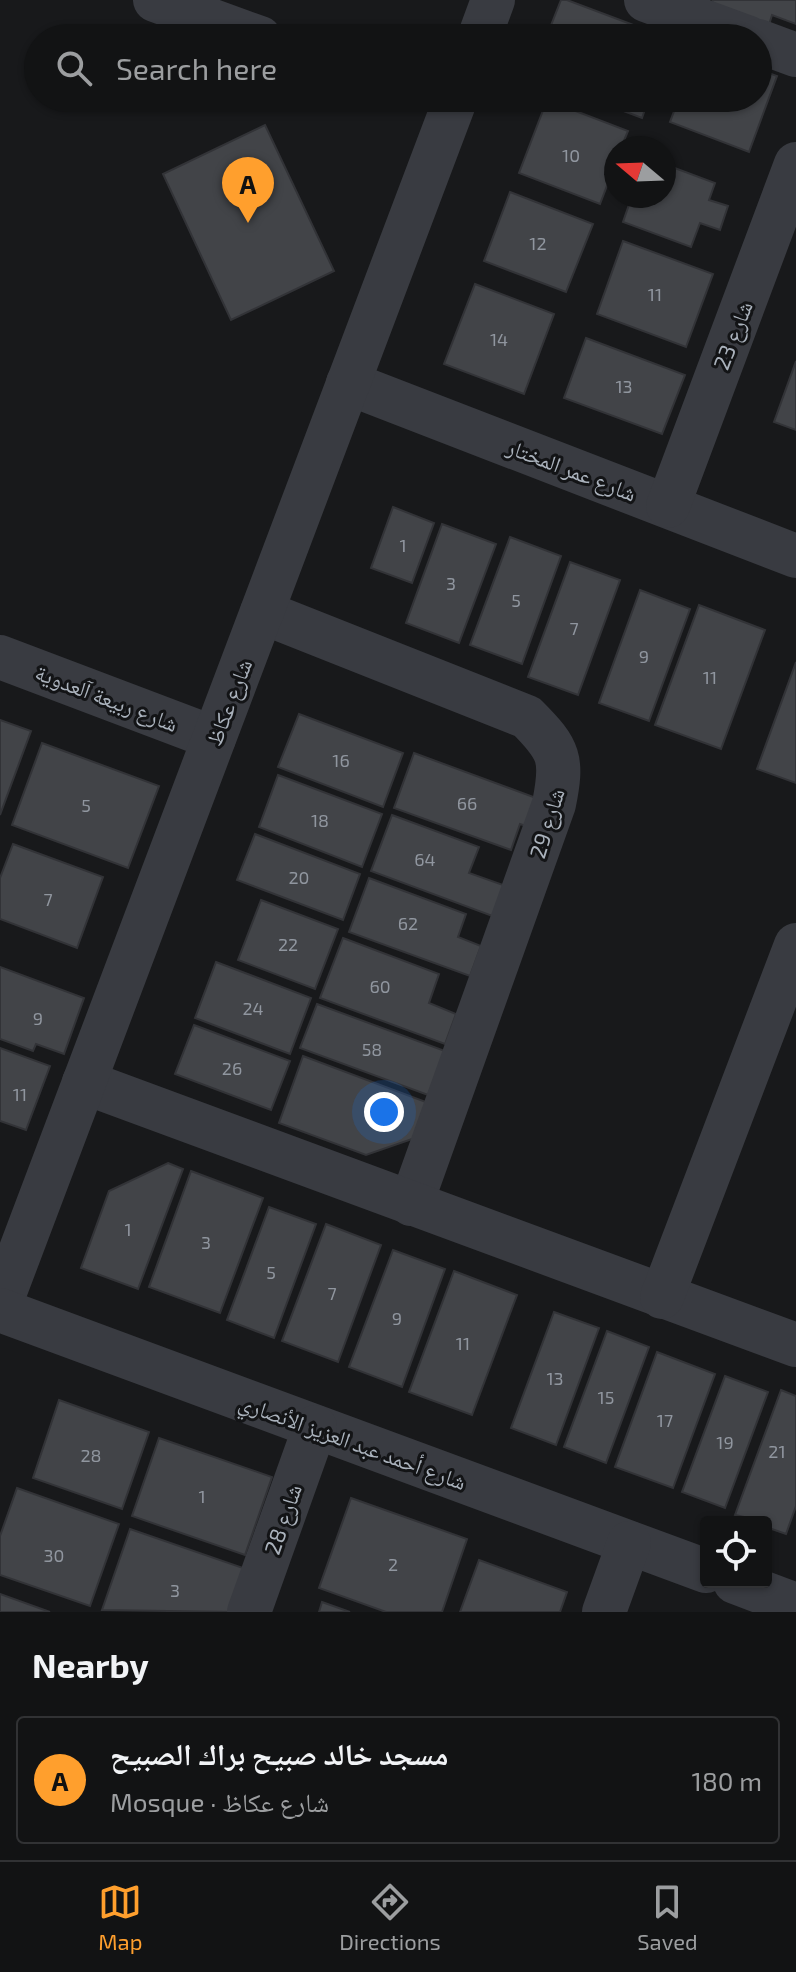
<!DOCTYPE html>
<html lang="en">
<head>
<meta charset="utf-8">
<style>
  body { margin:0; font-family:"Exo 2","Noto Naskh Arabic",sans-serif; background:#1f2022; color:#f1f3f6 }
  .controls { position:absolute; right:24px; bottom:24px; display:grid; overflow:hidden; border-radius:8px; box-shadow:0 2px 6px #0004 }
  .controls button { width:72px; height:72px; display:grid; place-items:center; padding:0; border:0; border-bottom:2px solid #313234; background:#121314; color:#f1f3f6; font:40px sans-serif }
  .compass { position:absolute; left:604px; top:136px; width:72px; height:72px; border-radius:50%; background:#121314; box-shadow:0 2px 6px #0004; rotate:289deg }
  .you { position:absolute; left:384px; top:1112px; width:28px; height:28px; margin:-20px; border:6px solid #fff; border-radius:50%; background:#1a73e8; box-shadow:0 0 0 12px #1a73e833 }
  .badge { display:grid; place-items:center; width:52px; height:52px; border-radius:50%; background:#ff9f2d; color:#111; font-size:26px; font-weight:700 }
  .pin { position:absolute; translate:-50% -66px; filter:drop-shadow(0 2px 4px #0008) }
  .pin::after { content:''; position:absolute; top:42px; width:28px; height:24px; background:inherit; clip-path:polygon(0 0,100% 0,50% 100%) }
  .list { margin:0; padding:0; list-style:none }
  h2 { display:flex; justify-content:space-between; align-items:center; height:104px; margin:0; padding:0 32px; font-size:34px }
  h2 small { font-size:26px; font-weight:400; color:#9c9ea0 }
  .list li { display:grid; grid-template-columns:52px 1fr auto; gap:24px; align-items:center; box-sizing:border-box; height:128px; margin:0 16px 16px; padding:0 16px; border:2px solid #313234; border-radius:8px }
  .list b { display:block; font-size:30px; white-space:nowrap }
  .list p { margin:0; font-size:26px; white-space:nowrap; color:#9c9ea0 }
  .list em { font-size:26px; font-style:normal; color:#9c9ea0 }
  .icon { flex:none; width:44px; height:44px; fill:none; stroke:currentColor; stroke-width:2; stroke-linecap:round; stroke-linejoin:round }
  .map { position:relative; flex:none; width:796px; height:1612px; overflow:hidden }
  .search { position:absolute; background:#121314; box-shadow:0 2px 6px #0004; left:24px; right:24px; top:24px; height:88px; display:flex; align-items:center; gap:20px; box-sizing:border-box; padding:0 28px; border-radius:44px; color:#9c9ea0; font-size:30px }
  .sheet { height:248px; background:#121314 }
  nav { display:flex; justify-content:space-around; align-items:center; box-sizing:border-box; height:112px; border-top:2px solid #313234; background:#121314; font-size:22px; color:#9c9ea0 }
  nav a { display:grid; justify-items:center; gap:4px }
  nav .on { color:#ff9f2d }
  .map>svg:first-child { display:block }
  .building { fill:#424448; stroke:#323337; stroke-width:2 }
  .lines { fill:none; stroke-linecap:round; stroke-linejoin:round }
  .minor { stroke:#393b41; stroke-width:44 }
  .labels { text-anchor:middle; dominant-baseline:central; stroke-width:6; stroke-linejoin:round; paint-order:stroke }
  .number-label { font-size:18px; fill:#90969f }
  .street-label { font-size:22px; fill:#aab2bc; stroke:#131416 }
</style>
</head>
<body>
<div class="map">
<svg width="796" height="1612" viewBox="0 0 796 1612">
  <rect width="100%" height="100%" fill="#18191b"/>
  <!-- building -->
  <g class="building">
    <polygon points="561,0 567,0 668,38 546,38"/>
    <polygon points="713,0 796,0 796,24 772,15 769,25 711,4"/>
    <polygon points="758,69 777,76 749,152 670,122 679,98 758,98"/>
    <polygon points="589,98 649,98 642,118"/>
    <polygon points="547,100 628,131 621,148 616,148 616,162 600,204 519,173"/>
    <polygon points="265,125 334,271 231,320 163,174"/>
    <polygon points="664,164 715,183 709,200 728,206 720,230 700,223 691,247 623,222 632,196 664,196"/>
    <polygon points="510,192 593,224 566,292 484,261"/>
    <polygon points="623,241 713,274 686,347 597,314"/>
    <polygon points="475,284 554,314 524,394 444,364"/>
    <polygon points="586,338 685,375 662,434 564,398"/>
    <polygon points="796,361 796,430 774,422"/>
    <polygon points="393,507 434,523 412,583 371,568"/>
    <polygon points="442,524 496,544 459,643 406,623"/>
    <polygon points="510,537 561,556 522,664 470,645"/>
    <polygon points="570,562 620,580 578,695 528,677"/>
    <polygon points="640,590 690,609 649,721 599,703"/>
    <polygon points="699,605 765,630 721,749 655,725"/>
    <polygon points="796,662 796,783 757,769"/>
    <polygon points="299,714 403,753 383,807 278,767"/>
    <polygon points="0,720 31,731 0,815"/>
    <polygon points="42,743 159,786 128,868 12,825"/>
    <polygon points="414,753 539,799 529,827 520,824 511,850 394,808"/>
    <polygon points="278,775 382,814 362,867 259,827"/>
    <polygon points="392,815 479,847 469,873 506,886 495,917 371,871"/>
    <polygon points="255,834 360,874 343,920 237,880"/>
    <polygon points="13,844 103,877 77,948 0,919 0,878"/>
    <polygon points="369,878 466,914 458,937 481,946 470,976 349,932"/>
    <polygon points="261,900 338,929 315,989 238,960"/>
    <polygon points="343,938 439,974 429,1003 456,1014 445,1044 320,998"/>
    <polygon points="216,962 311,998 290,1054 195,1018"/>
    <polygon points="0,967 84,998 64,1054 36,1044 33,1051 0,1039"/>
    <polygon points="317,1004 445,1051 428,1095 300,1048"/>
    <polygon points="194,1025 290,1061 271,1110 175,1074"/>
    <polygon points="0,1048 50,1066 26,1130 0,1121"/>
    <polygon points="303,1056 426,1102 415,1138 366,1155 279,1123"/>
    <polygon points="168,1163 183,1169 138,1289 81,1268 109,1191"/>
    <polygon points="191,1171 263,1198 220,1313 149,1287"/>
    <polygon points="269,1207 316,1224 274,1338 227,1320"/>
    <polygon points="326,1224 381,1245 338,1362 282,1341"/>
    <polygon points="393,1250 445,1269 402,1387 349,1367"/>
    <polygon points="454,1271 517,1295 472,1415 409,1392"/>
    <polygon points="554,1312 599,1328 556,1445 511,1428"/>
    <polygon points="607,1331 649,1347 606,1463 564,1447"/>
    <polygon points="657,1352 715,1374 673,1488 615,1467"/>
    <polygon points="725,1376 768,1392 725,1508 682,1492"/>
    <polygon points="781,1390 796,1396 796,1506 786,1534 766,1527 766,1522 735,1515"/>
    <polygon points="59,1400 149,1432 122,1509 33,1478"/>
    <polygon points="159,1438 272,1477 245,1555 132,1516"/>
    <polygon points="17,1488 119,1524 90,1606 0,1575 0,1536"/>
    <polygon points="351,1498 467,1539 442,1612 386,1612 319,1588"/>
    <polygon points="130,1529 249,1570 234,1612 102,1610"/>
    <polygon points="479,1560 567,1592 560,1612 460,1612"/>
    <polygon points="0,1594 50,1612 0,1612"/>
    <polygon points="322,1602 350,1612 319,1612"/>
  </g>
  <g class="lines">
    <!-- minor -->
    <g class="minor">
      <polyline points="155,0 260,38"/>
      <polyline points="646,0 749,38"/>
      <polyline points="479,38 493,0"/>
      <polyline points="758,41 796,55"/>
      <polyline points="348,383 796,556"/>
      <polyline points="668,506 796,164"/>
      <path d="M262 612 527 717C560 750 563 759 554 804L411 1204"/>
      <polyline points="0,657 214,738"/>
      <polyline points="84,1082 796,1345"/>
      <polyline points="662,1297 796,945"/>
      <polyline points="0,1305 456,98"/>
      <polyline points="0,1310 706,1571"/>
      <polyline points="735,1582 796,1605"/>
      <polyline points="249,1612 315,1427"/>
      <polyline points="604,1612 629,1543"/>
    </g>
  </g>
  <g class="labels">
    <!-- number labels -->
    <g class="number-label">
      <text x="571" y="155">10</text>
      <text x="538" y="243">12</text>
      <text x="655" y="294">11</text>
      <text x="499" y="339">14</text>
      <text x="624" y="386">13</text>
      <text x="403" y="545">1</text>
      <text x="451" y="583">3</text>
      <text x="516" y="600">5</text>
      <text x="574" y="628">7</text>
      <text x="644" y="656">9</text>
      <text x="710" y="677">11</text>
      <text x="341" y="760">16</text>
      <text x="467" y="803">66</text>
      <text x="86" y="805">5</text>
      <text x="320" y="820">18</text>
      <text x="425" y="859">64</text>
      <text x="299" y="877">20</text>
      <text x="48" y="899">7</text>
      <text x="408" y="923">62</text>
      <text x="288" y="944">22</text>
      <text x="380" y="986">60</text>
      <text x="253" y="1008">24</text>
      <text x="38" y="1018">9</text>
      <text x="372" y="1049">58</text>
      <text x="232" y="1068">26</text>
      <text x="20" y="1094">11</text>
      <text x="128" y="1229">1</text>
      <text x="206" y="1242">3</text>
      <text x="271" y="1272">5</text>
      <text x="332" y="1293">7</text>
      <text x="397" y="1318">9</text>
      <text x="463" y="1343">11</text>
      <text x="555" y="1378">13</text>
      <text x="606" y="1397">15</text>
      <text x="665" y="1420">17</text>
      <text x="725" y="1442">19</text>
      <text x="777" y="1451">21</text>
      <text x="91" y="1455">28</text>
      <text x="202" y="1496">1</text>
      <text x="54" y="1555">30</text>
      <text x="393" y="1564">2</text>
      <text x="175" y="1590">3</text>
    </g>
    <!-- street labels -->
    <g class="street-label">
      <text transform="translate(732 335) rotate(-69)">شارع 23</text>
      <text transform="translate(572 469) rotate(21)">شارع عمر المختار</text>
      <text transform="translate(107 697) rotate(21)">شارع ربيعة آلعدوية</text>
      <text transform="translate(228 702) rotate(-69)">شارع عكاظ</text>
      <text transform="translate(546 823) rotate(-73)">شارع 29</text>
      <text transform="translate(353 1441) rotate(20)">شارع أحمد عبد العزيز الأنصاري</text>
      <text transform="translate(282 1519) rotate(-71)">شارع 28</text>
    </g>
  </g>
</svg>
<div class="controls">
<button><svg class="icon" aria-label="locate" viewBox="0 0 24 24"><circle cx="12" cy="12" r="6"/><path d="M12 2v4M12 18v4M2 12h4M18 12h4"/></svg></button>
</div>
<svg class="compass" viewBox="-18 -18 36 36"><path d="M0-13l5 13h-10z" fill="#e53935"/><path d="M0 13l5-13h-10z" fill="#9c9ea0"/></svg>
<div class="you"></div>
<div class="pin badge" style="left:248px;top:223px">A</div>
<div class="search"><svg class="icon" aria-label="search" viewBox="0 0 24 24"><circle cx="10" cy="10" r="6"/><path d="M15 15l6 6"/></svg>Search here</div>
</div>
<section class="sheet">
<h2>Nearby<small></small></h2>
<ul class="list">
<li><span class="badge">A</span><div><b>مسجد خالد صبيح براك الصبيح</b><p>Mosque · شارع عكاظ</p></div><em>180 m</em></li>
</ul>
</section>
<nav>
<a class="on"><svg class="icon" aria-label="map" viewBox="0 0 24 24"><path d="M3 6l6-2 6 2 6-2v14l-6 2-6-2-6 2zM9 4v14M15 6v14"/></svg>Map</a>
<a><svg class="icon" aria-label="directions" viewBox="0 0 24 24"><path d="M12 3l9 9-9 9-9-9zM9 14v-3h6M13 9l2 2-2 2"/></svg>Directions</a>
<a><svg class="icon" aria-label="saved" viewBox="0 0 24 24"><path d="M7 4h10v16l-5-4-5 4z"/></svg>Saved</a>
</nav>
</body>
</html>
